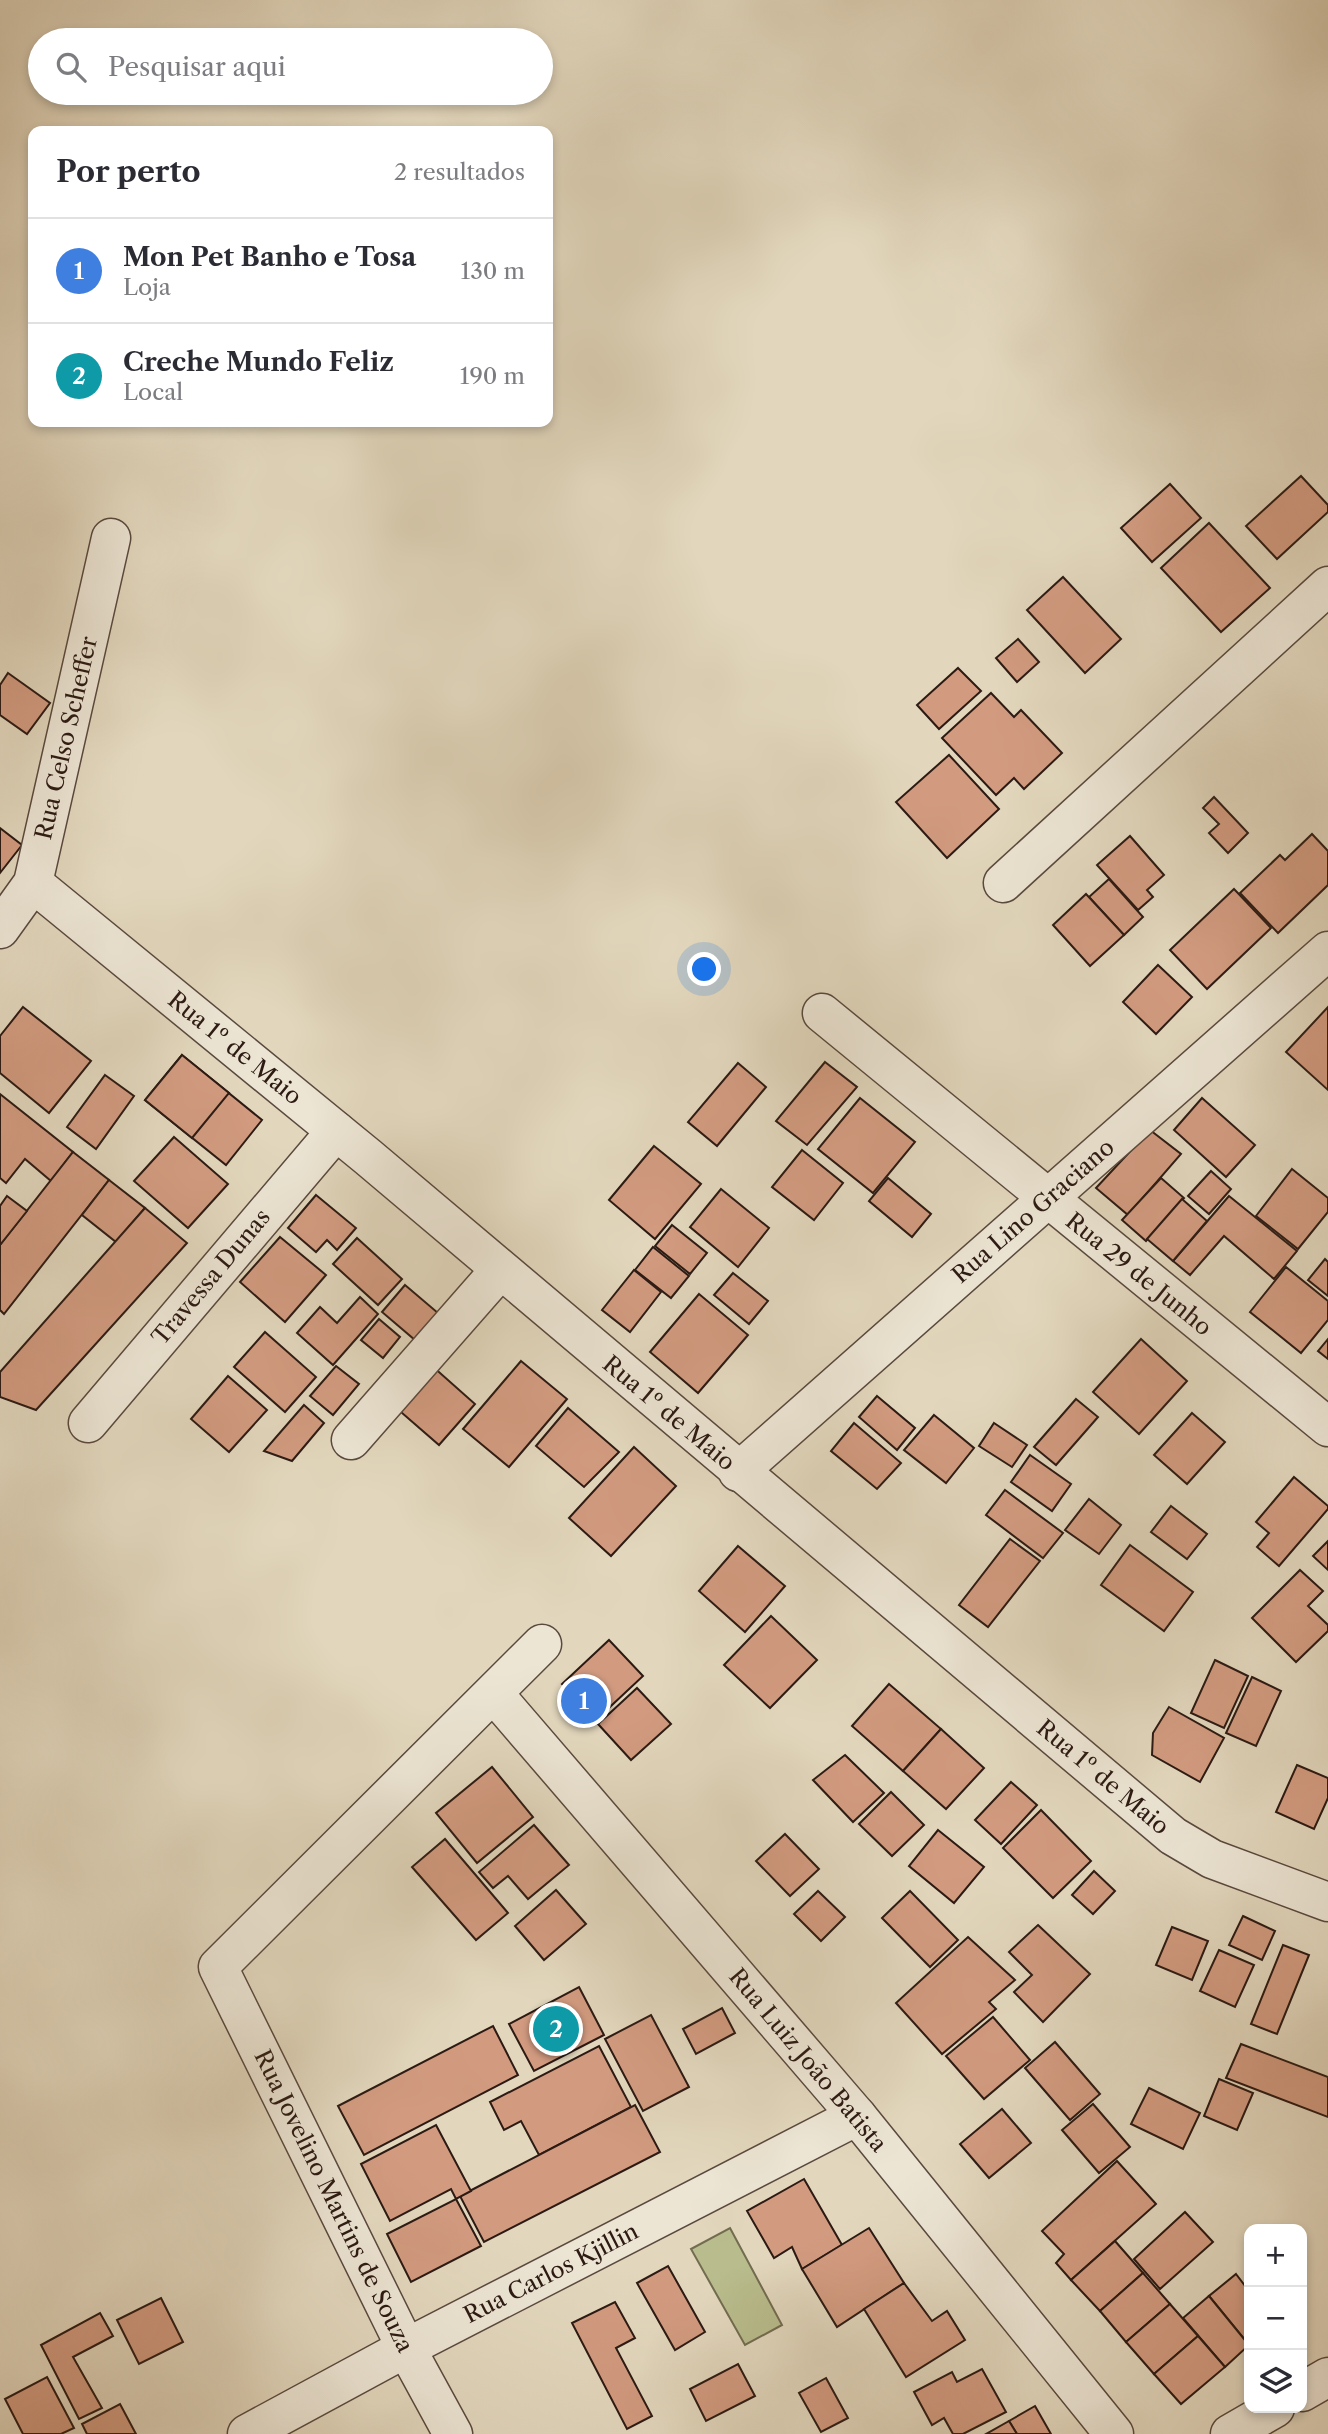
<!DOCTYPE html>
<html lang="pt">
<head>
<meta charset="utf-8">
<style>
  body { margin:0; font-family:"Libre Caslon Text",serif; background:#f2f2f3; color:#2b2b33 }
  .controls { position:absolute; right:21px; bottom:21px; display:grid; overflow:hidden; border-radius:14px; box-shadow:0 4px 10px #0003 }
  .controls button { width:63px; height:63px; display:grid; place-items:center; padding:0; border:0; border-bottom:2px solid #e1e1e2; background:#fff; color:#2b2b33; font:35px sans-serif }
  .you { position:absolute; left:705px; top:970px; width:24px; height:24px; margin:-18px; border:5px solid #fff; border-radius:50%; background:#1a73e8; box-shadow:0 0 0 10px #1a73e833 }
  .badge { display:grid; place-items:center; width:46px; height:46px; border-radius:50%; background:#2563eb; color:#fff; font-size:23px; font-weight:700 }
  .pin { position:absolute; translate:-50% -50%; border:4px solid #fff; box-shadow:0 2px 7px #0006 }
  .list { margin:0; padding:0; list-style:none }
  h2 { display:flex; justify-content:space-between; align-items:center; height:91px; margin:0; padding:0 28px; font-size:30px }
  h2 small { font-size:23px; font-weight:400; color:#7c7c81 }
  .list li { display:grid; grid-template-columns:46px 1fr auto; gap:21px; align-items:center; box-sizing:border-box; height:105px; padding:0 28px; border-top:2px solid #e1e1e2 }
  .list b { display:block; font-size:26px; white-space:nowrap }
  .list p { margin:0; font-size:23px; white-space:nowrap; color:#7c7c81 }
  .list em { font-size:23px; font-style:normal; color:#7c7c81 }
  .icon { flex:none; width:38px; height:38px; fill:none; stroke:currentColor; stroke-width:2; stroke-linecap:round; stroke-linejoin:round }
  .map { position:relative; flex:none; width:1328px; height:2434px; overflow:hidden }
  .search { position:absolute; background:#fff; box-shadow:0 4px 10px #0003; left:28px; top:28px; width:525px; height:77px; display:flex; align-items:center; gap:18px; box-sizing:border-box; padding:0 24px; border-radius:38px; color:#7c7c81; font-size:26px }
  .panel { position:absolute; background:#fff; box-shadow:0 4px 10px #0003; left:28px; top:126px; width:525px; height:301px; border-radius:14px }
  .map>svg:first-child { display:block }
  .green { fill:#b9bd8d; stroke:#726c50; stroke-width:2 }
  .building { fill:#d29b80; stroke:#2c1a13; stroke-width:2 }
  .lines { fill:none; stroke-linecap:round; stroke-linejoin:round }
  .minor-casing { stroke:#5a493e; stroke-width:41 }
  .minor { stroke:#ece5d4; stroke-width:38 }
  .labels { text-anchor:middle; dominant-baseline:central; stroke-width:6; stroke-linejoin:round; paint-order:stroke }
  .street-label { font-size:23px; fill:#2c1a13; stroke:#ece5d4 }
</style>
</head>
<body>
<div class="map">
<svg width="1328" height="2434" viewBox="0 0 1328 2434">
  <rect width="100%" height="100%" fill="#e2d7bd"/>
  <filter id="stains"><feTurbulence type="fractalNoise" baseFrequency=".00286" numOctaves="4"/><feColorMatrix values="0 0 0 0 .2 0 0 0 0 .09 0 0 0 0 .02 0 0 0 .5 -.17"/></filter>
  <radialGradient id="worn" r=".72"><stop offset=".6" stop-color="#630" stop-opacity="0"/><stop offset="1" stop-color="#630" stop-opacity=".3"/></radialGradient>
  <!-- green -->
  <polygon class="green" points="730,2228 782,2325 745,2345 691,2249"/>
  <!-- building -->
  <g class="building">
    <polygon points="1301,476 1328,505 1328,512 1277,559 1246,526"/>
    <polygon points="1170,484 1201,518 1152,562 1121,528"/>
    <polygon points="1209,523 1270,588 1221,632 1161,568"/>
    <polygon points="1063,577 1121,639 1085,673 1027,610"/>
    <polygon points="1018,639 1039,662 1017,682 996,658"/>
    <polygon points="958,668 981,691 939,729 917,705"/>
    <polygon points="8,673 50,703 27,734 0,715 0,685"/>
    <polygon points="991,693 1014,717 1021,710 1062,753 1024,789 1014,778 996,795 942,738"/>
    <polygon points="949,755 999,809 947,858 896,802"/>
    <polygon points="1214,797 1248,833 1228,853 1209,833 1219,824 1203,808"/>
    <polygon points="0,828 22,845 0,873"/>
    <polygon points="1312,834 1328,851 1328,885 1278,933 1240,893 1280,855 1285,860"/>
    <polygon points="1130,836 1164,875 1147,890 1153,897 1138,910 1097,865"/>
    <polygon points="1109,879 1143,917 1124,935 1089,897"/>
    <polygon points="1234,889 1271,928 1207,989 1170,950"/>
    <polygon points="1086,894 1124,935 1090,966 1053,925"/>
    <polygon points="1158,965 1192,997 1156,1034 1123,1002"/>
    <polygon points="23,1007 91,1061 49,1113 0,1073 0,1036"/>
    <polygon points="1328,1007 1328,1090 1286,1052"/>
    <polygon points="182,1055 262,1120 226,1165 145,1100"/>
    <polygon points="182,1055 229,1093 192,1138 145,1100"/>
    <polygon points="825,1062 857,1087 807,1145 776,1121"/>
    <polygon points="738,1063 766,1087 717,1146 688,1122"/>
    <polygon points="105,1075 134,1096 96,1149 67,1127"/>
    <polygon points="0,1094 73,1152 51,1181 25,1159 6,1183 0,1178"/>
    <polygon points="860,1098 915,1142 873,1193 818,1149"/>
    <polygon points="1202,1098 1255,1145 1226,1177 1174,1130"/>
    <polygon points="1150,1130 1181,1154 1128,1215 1096,1188"/>
    <polygon points="174,1137 228,1184 188,1228 134,1181"/>
    <polygon points="654,1146 701,1184 655,1239 609,1200"/>
    <polygon points="802,1150 843,1183 814,1220 772,1187"/>
    <polygon points="73,1152 109,1180 4,1314 0,1310 0,1245"/>
    <polygon points="1292,1169 1328,1198 1328,1212 1298,1249 1256,1216"/>
    <polygon points="1211,1171 1231,1189 1209,1214 1188,1196"/>
    <polygon points="888,1178 931,1214 912,1237 869,1201"/>
    <polygon points="1161,1178 1184,1198 1146,1241 1122,1220"/>
    <polygon points="109,1180 145,1208 116,1242 82,1215"/>
    <polygon points="721,1189 769,1228 738,1267 690,1227"/>
    <polygon points="316,1195 356,1228 337,1250 327,1240 316,1252 288,1228"/>
    <polygon points="7,1196 27,1211 0,1245 0,1206"/>
    <polygon points="1229,1196 1297,1251 1274,1279 1224,1236 1190,1275 1173,1261"/>
    <polygon points="1182,1199 1207,1221 1173,1261 1147,1239"/>
    <polygon points="145,1208 187,1243 36,1410 0,1397 0,1372"/>
    <polygon points="672,1225 707,1253 690,1274 655,1246"/>
    <polygon points="280,1237 326,1275 285,1322 240,1282"/>
    <polygon points="357,1238 402,1279 378,1305 333,1264"/>
    <polygon points="653,1247 689,1276 671,1298 635,1270"/>
    <polygon points="1325,1259 1328,1262 1328,1296 1308,1280"/>
    <polygon points="1286,1267 1328,1301 1328,1320 1301,1353 1250,1312"/>
    <polygon points="634,1270 661,1292 630,1332 602,1310"/>
    <polygon points="733,1273 768,1301 749,1324 714,1295"/>
    <polygon points="405,1285 438,1313 415,1340 382,1312"/>
    <polygon points="699,1294 748,1335 698,1393 650,1352"/>
    <polygon points="360,1297 378,1314 333,1365 297,1333 320,1307 337,1323"/>
    <polygon points="379,1319 400,1337 383,1358 361,1340"/>
    <polygon points="265,1332 316,1377 285,1412 234,1367"/>
    <polygon points="1141,1339 1187,1381 1139,1434 1093,1392"/>
    <polygon points="1328,1339 1328,1359 1318,1351"/>
    <polygon points="521,1361 567,1399 509,1467 463,1429"/>
    <polygon points="431,1365 475,1404 439,1445 394,1406"/>
    <polygon points="336,1366 359,1384 333,1415 310,1396"/>
    <polygon points="228,1376 267,1410 229,1452 191,1419"/>
    <polygon points="877,1396 915,1428 897,1450 859,1417"/>
    <polygon points="1076,1399 1098,1417 1056,1465 1034,1447"/>
    <polygon points="304,1405 324,1423 292,1461 264,1451"/>
    <polygon points="568,1408 619,1452 584,1487 536,1446"/>
    <polygon points="1192,1413 1225,1442 1187,1484 1154,1455"/>
    <polygon points="934,1415 974,1448 946,1483 904,1450"/>
    <polygon points="854,1423 901,1463 877,1489 831,1451"/>
    <polygon points="994,1423 1027,1445 1012,1467 979,1446"/>
    <polygon points="634,1447 676,1486 611,1556 569,1518"/>
    <polygon points="1030,1455 1071,1484 1052,1511 1011,1482"/>
    <polygon points="1294,1477 1328,1506 1328,1509 1279,1566 1257,1547 1269,1533 1256,1522"/>
    <polygon points="1005,1490 1063,1533 1043,1558 986,1515"/>
    <polygon points="1089,1499 1121,1525 1099,1554 1065,1530"/>
    <polygon points="1171,1506 1207,1534 1187,1559 1151,1532"/>
    <polygon points="1010,1539 1040,1561 988,1627 959,1605"/>
    <polygon points="1328,1541 1328,1570 1313,1556"/>
    <polygon points="1130,1545 1193,1592 1164,1631 1101,1585"/>
    <polygon points="738,1546 785,1586 745,1632 699,1591"/>
    <polygon points="1300,1570 1323,1591 1308,1606 1328,1625 1328,1631 1296,1662 1252,1618"/>
    <polygon points="771,1616 817,1660 770,1708 724,1665"/>
    <polygon points="609,1640 643,1676 596,1720 562,1684"/>
    <polygon points="1215,1660 1248,1676 1224,1728 1191,1713"/>
    <polygon points="1252,1677 1281,1691 1256,1746 1226,1733"/>
    <polygon points="889,1684 941,1729 903,1771 852,1726"/>
    <polygon points="637,1688 671,1724 631,1760 598,1724"/>
    <polygon points="1169,1707 1224,1738 1200,1782 1152,1755 1153,1733"/>
    <polygon points="941,1729 984,1768 946,1809 903,1771"/>
    <polygon points="845,1755 884,1793 853,1822 813,1780"/>
    <polygon points="1297,1765 1328,1778 1328,1798 1314,1829 1276,1812"/>
    <polygon points="492,1767 533,1817 477,1863 436,1813"/>
    <polygon points="1011,1782 1037,1805 1001,1844 975,1820"/>
    <polygon points="891,1792 924,1825 892,1856 859,1824"/>
    <polygon points="1041,1810 1091,1861 1053,1898 1003,1848"/>
    <polygon points="534,1825 569,1865 528,1899 508,1876 493,1888 479,1872"/>
    <polygon points="938,1830 984,1867 954,1903 909,1866"/>
    <polygon points="785,1834 819,1869 790,1896 756,1861"/>
    <polygon points="445,1839 508,1913 476,1940 412,1867"/>
    <polygon points="1094,1871 1115,1891 1093,1914 1072,1895"/>
    <polygon points="556,1890 586,1924 544,1960 515,1926"/>
    <polygon points="818,1891 845,1917 821,1941 794,1914"/>
    <polygon points="910,1891 958,1940 930,1967 882,1918"/>
    <polygon points="1243,1916 1275,1931 1262,1960 1229,1945"/>
    <polygon points="1038,1925 1090,1974 1043,2022 1014,1992 1032,1975 1009,1952"/>
    <polygon points="1172,1927 1208,1941 1192,1980 1156,1965"/>
    <polygon points="968,1937 1015,1980 989,2002 996,2009 942,2054 896,2003"/>
    <polygon points="1283,1945 1309,1955 1277,2034 1251,2024"/>
    <polygon points="1219,1950 1254,1965 1235,2007 1200,1991"/>
    <polygon points="579,1987 604,2035 534,2071 509,2024"/>
    <polygon points="722,2008 735,2033 696,2054 683,2029"/>
    <polygon points="651,2015 689,2087 643,2111 605,2039"/>
    <polygon points="993,2017 1030,2060 984,2099 946,2056"/>
    <polygon points="493,2026 518,2075 364,2155 338,2106"/>
    <polygon points="1055,2042 1100,2094 1070,2120 1025,2068"/>
    <polygon points="1241,2044 1328,2077 1328,2117 1226,2078"/>
    <polygon points="599,2046 631,2107 539,2155 521,2121 504,2130 490,2102"/>
    <polygon points="1219,2079 1253,2093 1237,2130 1204,2116"/>
    <polygon points="1149,2088 1200,2113 1183,2149 1131,2124"/>
    <polygon points="1093,2104 1130,2147 1099,2173 1062,2130"/>
    <polygon points="635,2105 660,2152 484,2242 460,2196"/>
    <polygon points="1002,2109 1031,2143 989,2178 960,2144"/>
    <polygon points="436,2125 471,2191 456,2199 451,2189 390,2221 361,2164"/>
    <polygon points="1117,2161 1156,2204 1071,2280 1056,2263 1064,2254 1042,2231"/>
    <polygon points="804,2179 842,2245 802,2269 792,2247 774,2258 747,2211"/>
    <polygon points="456,2199 481,2246 411,2282 387,2234"/>
    <polygon points="1185,2212 1213,2242 1160,2289 1134,2259"/>
    <polygon points="869,2228 904,2283 837,2327 802,2269"/>
    <polygon points="1115,2241 1143,2273 1100,2311 1071,2280"/>
    <polygon points="668,2266 705,2332 675,2350 637,2283"/>
    <polygon points="1143,2273 1170,2304 1126,2342 1100,2311"/>
    <polygon points="1236,2274 1249,2291 1249,2345 1209,2296"/>
    <polygon points="904,2283 932,2321 947,2311 965,2340 906,2377 864,2309"/>
    <polygon points="1209,2296 1249,2345 1225,2367 1183,2318"/>
    <polygon points="161,2298 183,2342 139,2364 117,2320"/>
    <polygon points="615,2302 635,2338 616,2348 652,2416 627,2429 572,2323"/>
    <polygon points="1170,2304 1198,2336 1154,2374 1126,2342"/>
    <polygon points="100,2313 113,2336 73,2357 102,2408 79,2419 41,2345"/>
    <polygon points="1198,2336 1225,2367 1181,2404 1154,2374"/>
    <polygon points="738,2364 755,2396 706,2421 690,2389"/>
    <polygon points="982,2369 1006,2412 963,2434 953,2434 944,2418 932,2425 914,2392 952,2372 957,2382"/>
    <polygon points="47,2377 74,2428 61,2434 23,2434 5,2399"/>
    <polygon points="826,2378 848,2418 821,2432 799,2393"/>
    <polygon points="120,2404 136,2434 87,2434 82,2424"/>
    <polygon points="1035,2406 1051,2434 1017,2434 1009,2421"/>
    <polygon points="1009,2421 1017,2434 986,2434"/>
  </g>
  <g class="lines">
    <defs>
      <g id="minor">
        <polyline points="33,883 368,1157 1173,1836 1212,1859 1328,1902"/>
        <polyline points="1003,883 1328,586"/>
        <polyline points="0,929 33,883 111,538"/>
        <polyline points="822,1013 1328,1427"/>
        <polyline points="88,1423 336,1131"/>
        <polyline points="351,1440 500,1270"/>
        <polyline points="738,1472 1328,951"/>
        <polyline points="494,1694 857,2116 1114,2434"/>
        <polyline points="1302,2392 1328,2377"/>
        <polyline points="247,2434 406,2348 857,2116"/>
        <polyline points="453,2434 406,2348 218,1967 542,1644"/>
        <polyline points="1230,2434 1275,2408"/>
      </g>
    </defs>
    <!-- minor casing -->
    <use href="#minor" class="minor-casing"/>
    <!-- minor -->
    <use href="#minor" class="minor"/>
  </g>
  <g class="labels">
    <!-- street labels -->
    <g class="street-label">
      <text transform="translate(66 738) rotate(-77)">Rua Celso Scheffer</text>
      <text transform="translate(235 1048) rotate(39)">Rua 1º de Maio</text>
      <text transform="translate(1033 1211) rotate(-41)">Rua Lino Graciano</text>
      <text transform="translate(1139 1274) rotate(39)">Rua 29 de Junho</text>
      <text transform="translate(211 1277) rotate(-50)">Travessa Dunas</text>
      <text transform="translate(669 1413) rotate(40)">Rua 1º de Maio</text>
      <text transform="translate(1103 1777) rotate(40)">Rua 1º de Maio</text>
      <text transform="translate(808 2060) rotate(50)">Rua Luiz João Batista</text>
      <text transform="translate(334 2201) rotate(64)">Rua Jovelino Martins de Souza</text>
      <text transform="translate(551 2273) rotate(-27)">Rua Carlos Kjillin</text>
    </g>
  </g>
  <rect width="100%" height="100%" filter="url(#stains)"/>
  <rect width="100%" height="100%" fill="url(#worn)"/>
</svg>
<div class="controls">
<button>+</button>
<button>−</button>
<button><svg class="icon" aria-label="layers" viewBox="0 0 24 24"><path d="M12 4l9 5-9 5-9-5zM3 14l9 5 9-5"/></svg></button>
</div>
<div class="you"></div>
<div class="pin badge" style="left:584px;top:1701px;background:#3f7fe0">1</div>
<div class="pin badge" style="left:556px;top:2029px;background:#0f9aa8">2</div>
<div class="search"><svg class="icon" aria-label="search" viewBox="0 0 24 24"><circle cx="10" cy="10" r="6"/><path d="M15 15l6 6"/></svg>Pesquisar aqui</div>
<section class="panel">
<h2>Por perto<small>2 resultados</small></h2>
<ul class="list">
<li><span class="badge" style="background:#3f7fe0">1</span><div><b>Mon Pet Banho e Tosa</b><p>Loja</p></div><em>130 m</em></li>
<li><span class="badge" style="background:#0f9aa8">2</span><div><b>Creche Mundo Feliz</b><p>Local</p></div><em>190 m</em></li>
</ul>
</section>
</div>
</body>
</html>
